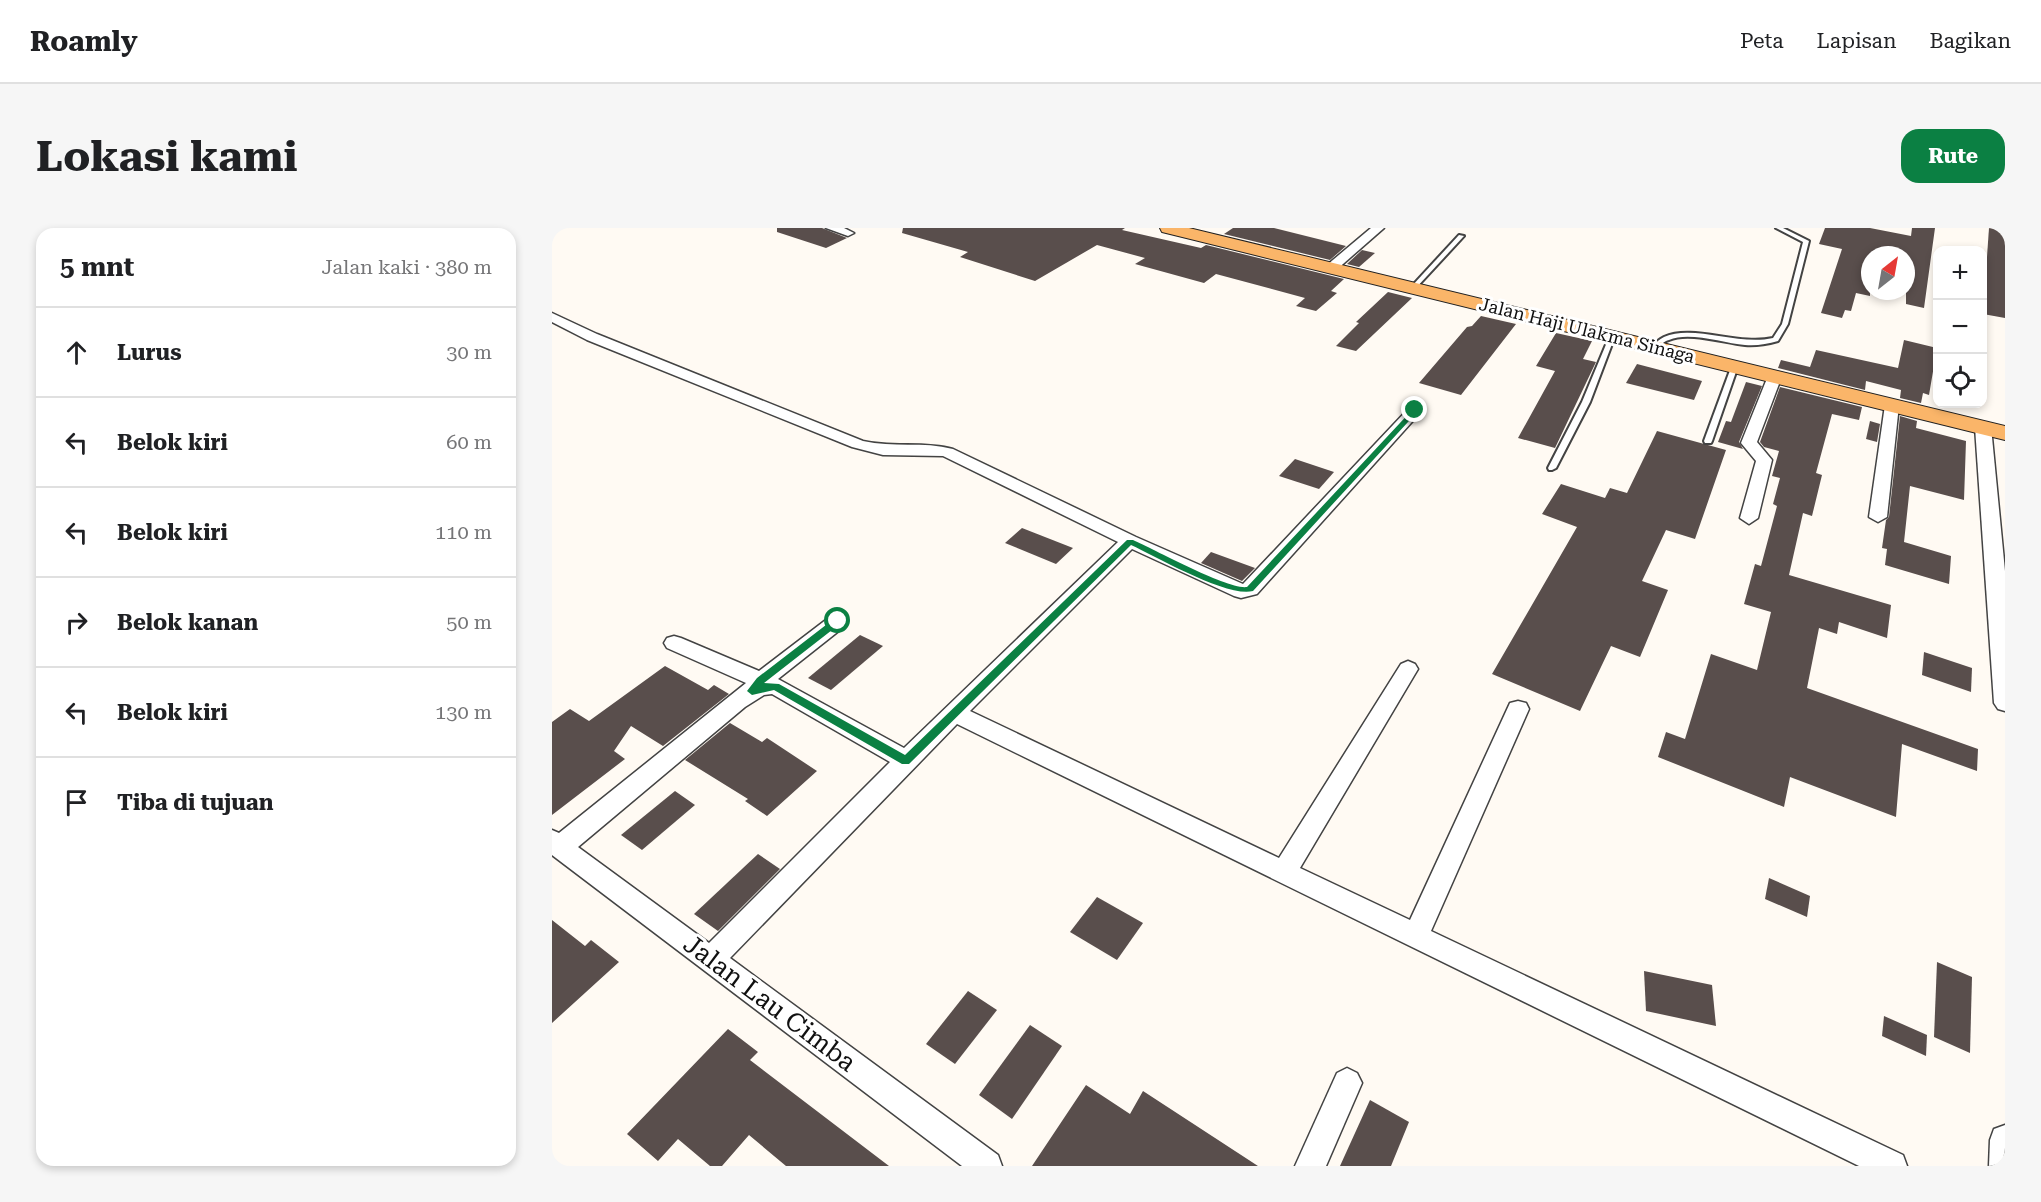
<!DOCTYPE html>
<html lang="id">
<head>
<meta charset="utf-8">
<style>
  body { margin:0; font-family:"Roboto Serif",serif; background:#f6f6f6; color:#202124 }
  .controls { position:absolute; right:18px; top:18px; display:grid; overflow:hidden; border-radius:12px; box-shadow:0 3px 9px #0003 }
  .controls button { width:54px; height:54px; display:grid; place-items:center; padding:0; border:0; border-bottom:2px solid #e0e0e0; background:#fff; color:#202124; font:30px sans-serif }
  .compass { position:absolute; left:1309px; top:18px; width:54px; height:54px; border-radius:50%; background:#fff; box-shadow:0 3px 9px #0003; rotate:31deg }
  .stop { position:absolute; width:18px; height:18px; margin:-14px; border:4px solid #0b8043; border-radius:50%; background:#fff }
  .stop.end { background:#0b8043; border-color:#fff; box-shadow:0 2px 6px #0008 }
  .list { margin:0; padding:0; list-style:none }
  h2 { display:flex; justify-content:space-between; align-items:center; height:78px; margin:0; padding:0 24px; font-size:26px }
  h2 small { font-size:20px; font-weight:400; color:#757577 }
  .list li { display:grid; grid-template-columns:39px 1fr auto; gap:18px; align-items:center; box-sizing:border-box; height:90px; padding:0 24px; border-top:2px solid #e0e0e0 }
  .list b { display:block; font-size:22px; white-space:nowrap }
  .list em { font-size:20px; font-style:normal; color:#757577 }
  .icon { flex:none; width:33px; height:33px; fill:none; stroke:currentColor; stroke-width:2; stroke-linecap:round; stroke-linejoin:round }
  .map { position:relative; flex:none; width:1453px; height:938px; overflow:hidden; border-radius:18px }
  header { display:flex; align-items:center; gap:36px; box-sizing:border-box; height:84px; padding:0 30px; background:#fff; border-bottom:2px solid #e0e0e0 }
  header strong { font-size:28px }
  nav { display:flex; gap:33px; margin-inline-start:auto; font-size:21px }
  .intro { display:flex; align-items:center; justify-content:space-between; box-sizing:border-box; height:144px; padding:0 36px }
  h1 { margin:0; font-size:42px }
  .button { padding:15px 27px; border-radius:18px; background:#0b8043; color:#fff; font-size:21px; font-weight:700 }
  main { display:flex; gap:36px; padding:0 36px }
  aside { flex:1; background:#fff; border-radius:18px; box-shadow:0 3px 9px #0003 }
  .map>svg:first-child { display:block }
  .building { fill:#594e4c }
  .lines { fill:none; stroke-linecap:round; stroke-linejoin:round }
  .lane-casing { stroke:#434343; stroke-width:4 }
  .street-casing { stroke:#434343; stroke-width:3 }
  .primary-casing { stroke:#212121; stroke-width:2 }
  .lane { fill:#fff; fill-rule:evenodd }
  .street { fill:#fff; fill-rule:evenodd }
  .primary { fill:#fab569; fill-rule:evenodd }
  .route { fill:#0b8043 }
  .labels { text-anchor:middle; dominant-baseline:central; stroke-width:6; stroke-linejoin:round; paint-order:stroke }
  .far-street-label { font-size:18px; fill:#101010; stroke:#fff }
  .near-street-label { font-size:26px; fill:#101010; stroke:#fff }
</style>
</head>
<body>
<header>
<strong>Roamly</strong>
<nav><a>Peta</a><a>Lapisan</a><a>Bagikan</a></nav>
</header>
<div class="intro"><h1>Lokasi kami</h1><a class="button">Rute</a></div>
<main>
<aside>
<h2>5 mnt<small>Jalan kaki · 380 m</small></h2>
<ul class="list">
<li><svg class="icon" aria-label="ahead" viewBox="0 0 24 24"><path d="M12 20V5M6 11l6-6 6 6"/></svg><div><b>Lurus</b></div><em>30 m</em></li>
<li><svg class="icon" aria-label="left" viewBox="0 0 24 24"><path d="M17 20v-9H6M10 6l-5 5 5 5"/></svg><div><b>Belok kiri</b></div><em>60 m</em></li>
<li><svg class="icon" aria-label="left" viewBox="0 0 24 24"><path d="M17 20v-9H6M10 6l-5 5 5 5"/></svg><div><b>Belok kiri</b></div><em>110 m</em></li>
<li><svg class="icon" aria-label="right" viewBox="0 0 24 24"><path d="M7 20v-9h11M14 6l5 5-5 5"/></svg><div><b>Belok kanan</b></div><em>50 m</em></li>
<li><svg class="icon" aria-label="left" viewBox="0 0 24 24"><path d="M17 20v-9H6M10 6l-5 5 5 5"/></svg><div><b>Belok kiri</b></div><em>130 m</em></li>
<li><svg class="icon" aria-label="arrive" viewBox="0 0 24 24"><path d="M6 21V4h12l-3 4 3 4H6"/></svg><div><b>Tiba di tujuan</b></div></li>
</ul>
</aside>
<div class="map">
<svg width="1453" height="938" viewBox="0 0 1453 938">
  <rect width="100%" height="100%" fill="#fffaf3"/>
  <!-- building -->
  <g class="building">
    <polygon points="225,0 270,0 295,10 274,20 225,4"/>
    <polygon points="351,0 573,0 570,2 649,20 654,17 792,51 779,63 785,65 764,83 744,78 753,70 664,46 652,55 583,36 593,30 545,17 483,53 408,29 416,24 350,5"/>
    <polygon points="681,0 722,0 794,18 778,32 672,6"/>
    <polygon points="1273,0 1318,0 1359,8 1360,0 1383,0 1372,80 1354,76 1354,27 1318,27 1318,68 1304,65 1299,83 1293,82 1290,90 1269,85 1290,21 1267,16"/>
    <polygon points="1437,0 1453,0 1453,90 1431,86"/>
    <polygon points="810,22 823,25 807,39 795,36"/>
    <polygon points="836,64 860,70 804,123 784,118 807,95 804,94"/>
    <polygon points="929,88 964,96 909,167 867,155 915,99 920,98"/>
    <polygon points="1004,105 1040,113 1031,131 1044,134 1003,220 966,210 1003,143 984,138"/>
    <polygon points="1352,112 1385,120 1377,167 1371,165 1369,175 1348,170 1349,162 1314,153 1313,162 1226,140 1229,132 1258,139 1264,122 1346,140"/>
    <polygon points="1085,136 1150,153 1142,172 1074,155"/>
    <polygon points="1194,154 1210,158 1187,214 1191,221 1166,214 1174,193 1179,194"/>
    <polygon points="1228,159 1310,179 1307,192 1280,186 1264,245 1270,247 1260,288 1251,285 1237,347 1339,377 1335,410 1287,394 1285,406 1267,400 1255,460 1426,521 1425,543 1350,516 1344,589 1238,549 1232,579 1106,529 1114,504 1133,511 1159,426 1205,442 1219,384 1192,376 1203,336 1209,338 1225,278 1221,276 1228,250 1220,248 1227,223 1212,219 1208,214"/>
    <polygon points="1348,188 1365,193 1364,200 1414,213 1412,272 1358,258 1352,314 1399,328 1397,356 1333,337 1335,321 1330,320 1334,292 1337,289"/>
    <polygon points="1318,193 1328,196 1325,214 1314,211"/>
    <polygon points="1105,203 1174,222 1143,311 1114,302 1090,353 1116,362 1088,429 1059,418 1028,483 940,446 1025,299 990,286 1009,256 1053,270 1058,260 1075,265"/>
    <polygon points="743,231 782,244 767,261 727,248"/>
    <polygon points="470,300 521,320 504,336 453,315"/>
    <polygon points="659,324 703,340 690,353 649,335"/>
    <polygon points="308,407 331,418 279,462 256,450"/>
    <polygon points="1372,424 1420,440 1419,464 1370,447"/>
    <polygon points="113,438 156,462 162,457 177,466 111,518 79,498 62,523 73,531 0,587 0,494 18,481 37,493"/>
    <polygon points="178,495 210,514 215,510 265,543 215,588 193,573 196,571 133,532"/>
    <polygon points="123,563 143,577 90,622 69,607"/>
    <polygon points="206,626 228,641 166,703 142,686"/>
    <polygon points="1217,650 1258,668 1255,689 1213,671"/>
    <polygon points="545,669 591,695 565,732 518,704"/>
    <polygon points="0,692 33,718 39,712 67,734 0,795"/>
    <polygon points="1385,734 1420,749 1418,825 1382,809"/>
    <polygon points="1092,743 1160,757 1164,798 1094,783"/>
    <polygon points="416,763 445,782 403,836 374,816"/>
    <polygon points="1332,788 1375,807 1374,828 1330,808"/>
    <polygon points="478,797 510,818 460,891 427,867"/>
    <polygon points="176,801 206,824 198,832 337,938 234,938 197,907 170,938 158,938 126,911 106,933 75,906"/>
    <polygon points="534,857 578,886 591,863 706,938 480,938"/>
    <polygon points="818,872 857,894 839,938 788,938"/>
  </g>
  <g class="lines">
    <defs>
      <g id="lane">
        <path d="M1224 0H1231L1257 13 1236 96 1226 113C1215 116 1205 118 1193 117 1171 115 1137 103 1117 112 1112 113 1109 117 1105 120H1101V118C1104 114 1108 111 1112 109 1141 96 1186 118 1221 110L1230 96 1251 14Z"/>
        <polygon points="907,7 912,8 863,61 859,61 859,59"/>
        <polygon points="1058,107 1063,108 1038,174 1004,240 1000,242 997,242 996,240 1030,174"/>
        <polygon points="1180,137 1186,138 1160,213 1159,215 1153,215 1152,213"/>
      </g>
      <g id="street">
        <polygon points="274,0 292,0 302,5 296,8"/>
        <polygon points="819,0 832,0 783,43 775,43 775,37"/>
        <path d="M0 85 45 106 311 213C341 220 371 213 401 221L584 309 691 356 858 179H868L871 182 868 185 705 366 689 370 682 368 580 321 418 483 727 630 849 436 856 433 863 436 866 441 863 446 748 640 858 692 958 475 966 473 974 475 977 481 879 703 1351 927 1355 938H1307L405 496 178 730 446 927 450 938H410L0 627V602L7 605 194 455 115 420 112 415 115 410 122 408 129 410 207 443 279 388H293L296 393 293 398 226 451 352 520 566 314 391 228 331 227 300 219 35 112 0 94ZM220 466 338 534 157 715 26 619 193 479 212 467Z"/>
        <polygon points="1223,144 1230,148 1205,214 1220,232 1206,290 1197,296 1188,290 1204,233 1189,215 1216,148"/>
        <polygon points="1340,173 1347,177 1335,289 1326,294 1317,289 1333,177"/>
        <polygon points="1431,194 1439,199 1453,343 1453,483 1446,481 1442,475 1423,199"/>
        <polygon points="795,840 805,845 810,855 774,938 743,938 785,845"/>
        <polygon points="1453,897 1453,938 1437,938 1438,912 1442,901"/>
      </g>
      <polygon id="primary" points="608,0 637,0 1453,198 1453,212 610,4"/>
    </defs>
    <!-- lane casing -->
    <use href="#lane" class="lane-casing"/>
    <!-- street casing -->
    <use href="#street" class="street-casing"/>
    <!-- primary casing -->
    <use href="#primary" class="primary-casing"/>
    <!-- lane -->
    <use href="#lane" class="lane"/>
    <!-- street -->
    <use href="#street" class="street"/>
    <!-- primary -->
    <use href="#primary" class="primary"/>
  </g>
  <!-- route -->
  <path class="route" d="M861 181 867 182 701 363C676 370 605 329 579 317L357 536H350L222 462 200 467 195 463 205 450 283 390H289V395L212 455 227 456 353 527 575 312H581C602 321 676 362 695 359Z"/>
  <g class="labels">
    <!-- far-street labels -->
    <g class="far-street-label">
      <text transform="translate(1035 102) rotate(14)">Jalan Haji Ulakma Sinaga</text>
    </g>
    <!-- near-street labels -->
    <g class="near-street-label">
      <text transform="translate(218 775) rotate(37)">Jalan Lau Cimba</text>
    </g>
  </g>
</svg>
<div class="controls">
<button>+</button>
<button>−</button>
<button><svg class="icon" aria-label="locate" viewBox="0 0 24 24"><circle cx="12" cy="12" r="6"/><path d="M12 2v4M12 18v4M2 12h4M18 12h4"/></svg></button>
</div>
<svg class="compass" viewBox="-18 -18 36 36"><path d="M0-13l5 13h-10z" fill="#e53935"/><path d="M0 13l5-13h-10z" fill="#757577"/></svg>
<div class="stop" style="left:286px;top:393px"></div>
<div class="stop end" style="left:863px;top:182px"></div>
</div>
</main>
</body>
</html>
